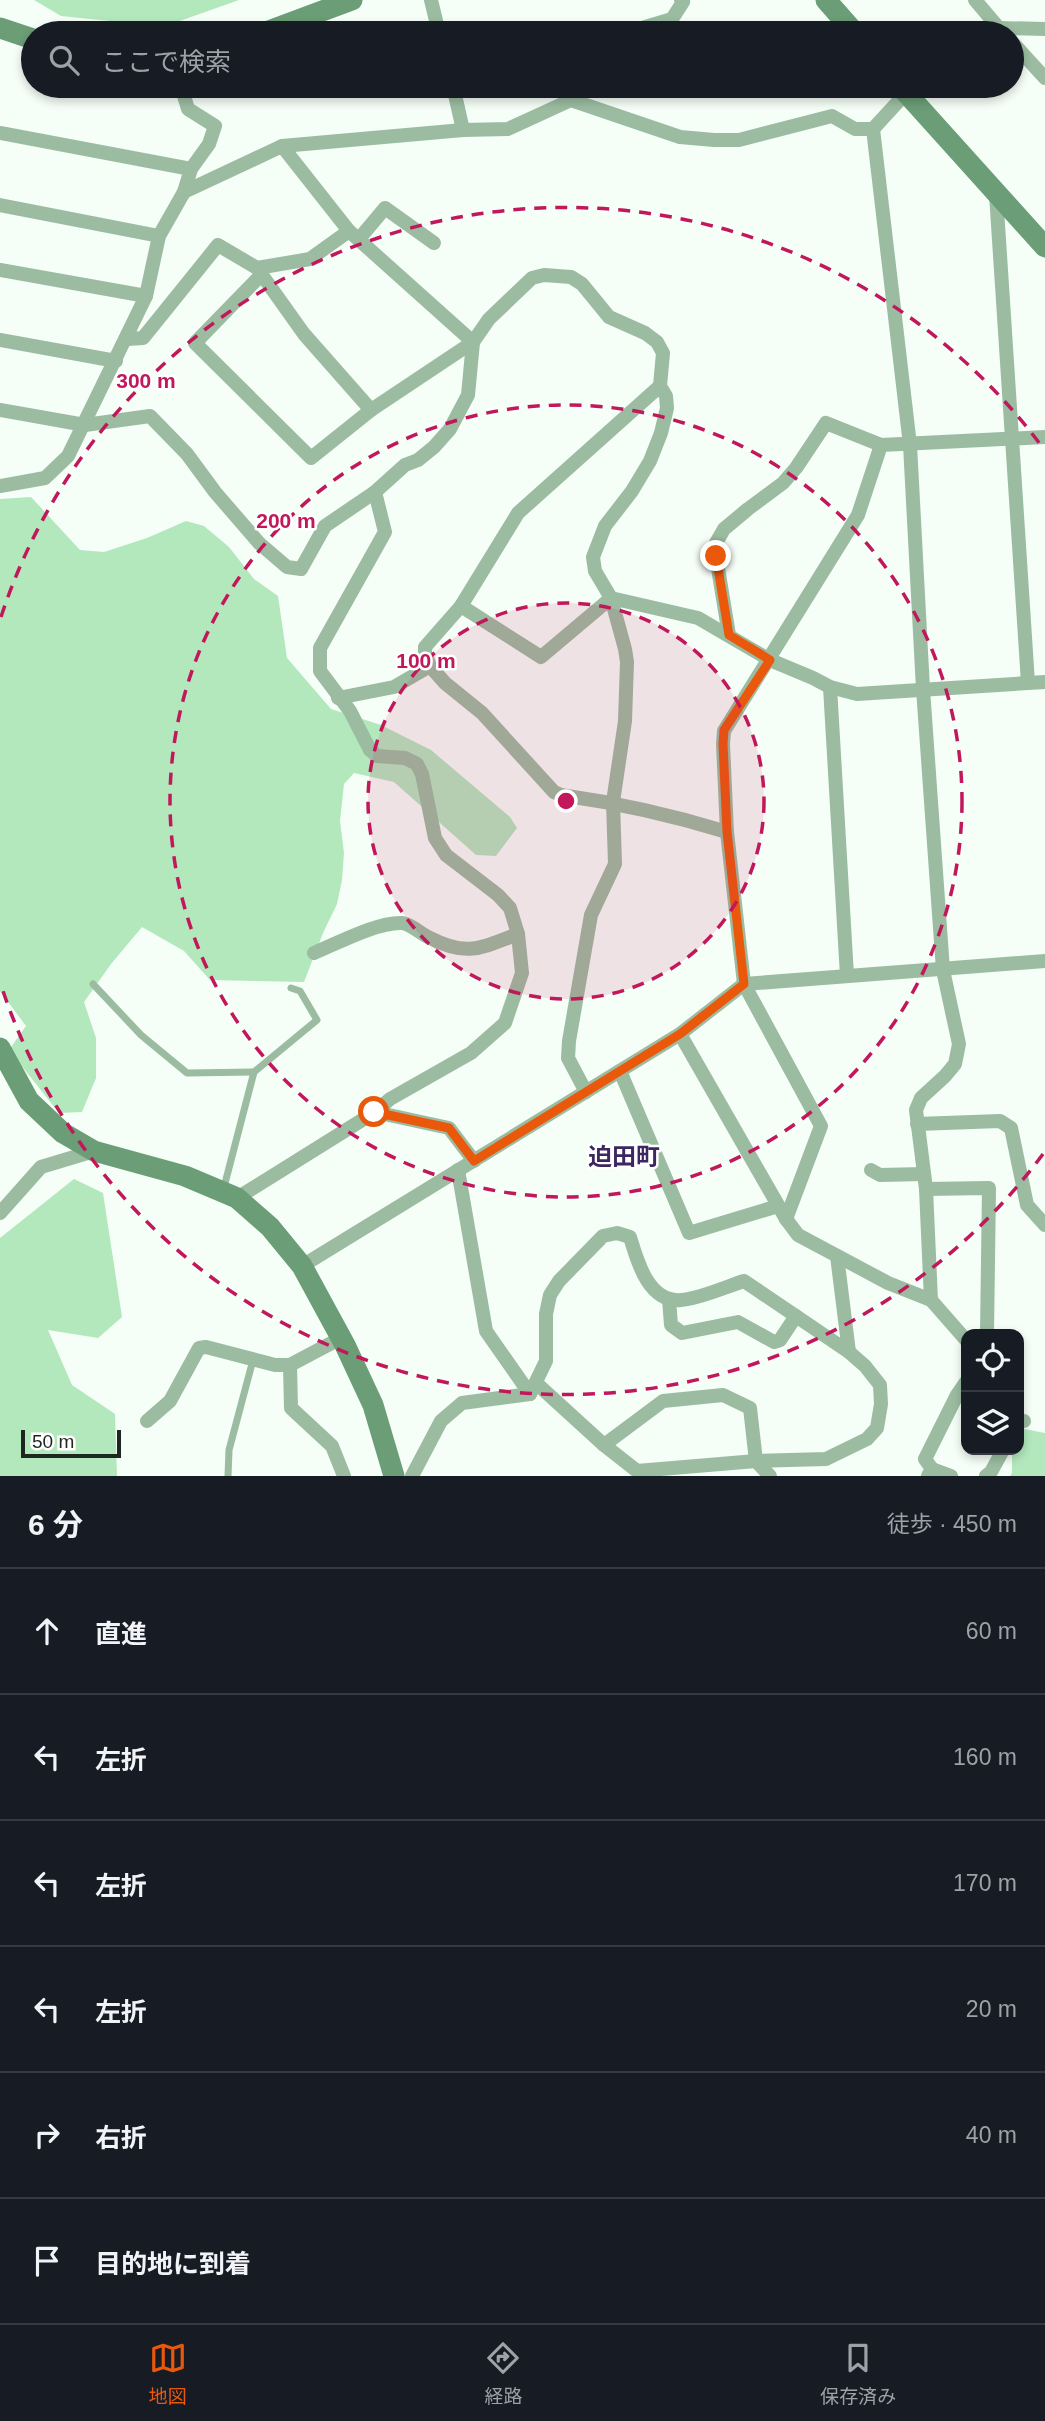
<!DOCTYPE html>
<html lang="ja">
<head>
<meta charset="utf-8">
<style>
  body { margin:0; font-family:Arial,"Noto Sans JP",sans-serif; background:#242831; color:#f1f3f6 }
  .controls { position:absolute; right:21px; bottom:21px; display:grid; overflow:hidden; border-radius:14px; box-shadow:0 4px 10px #0003 }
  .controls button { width:63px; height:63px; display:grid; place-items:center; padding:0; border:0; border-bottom:2px solid #363941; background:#171b24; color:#f1f3f6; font:35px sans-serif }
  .scale { position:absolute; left:21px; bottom:18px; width:100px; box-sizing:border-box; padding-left:7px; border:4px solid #1e2620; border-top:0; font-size:19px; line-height:24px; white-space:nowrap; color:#1e2620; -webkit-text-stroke:5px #fff; paint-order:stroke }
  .stop { position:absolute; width:21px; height:21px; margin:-16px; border:5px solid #ea580c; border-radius:50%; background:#fff }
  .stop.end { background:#ea580c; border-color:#fff; box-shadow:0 2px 7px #0008 }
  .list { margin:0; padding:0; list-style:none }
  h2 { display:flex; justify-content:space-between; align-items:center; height:91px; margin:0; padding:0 28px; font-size:30px }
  h2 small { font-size:23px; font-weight:400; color:#9ea1a6 }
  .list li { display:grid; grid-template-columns:46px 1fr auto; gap:21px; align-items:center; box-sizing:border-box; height:126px; padding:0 28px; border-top:2px solid #363941 }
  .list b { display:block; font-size:26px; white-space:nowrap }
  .list em { font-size:23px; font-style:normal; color:#9ea1a6 }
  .icon { flex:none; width:38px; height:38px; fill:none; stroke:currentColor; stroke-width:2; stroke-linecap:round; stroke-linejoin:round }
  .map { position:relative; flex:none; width:1045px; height:1476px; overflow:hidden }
  .search { position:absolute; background:#171b24; box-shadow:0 4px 10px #0003; left:21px; right:21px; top:21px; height:77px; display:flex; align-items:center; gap:18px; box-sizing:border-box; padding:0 24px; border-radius:38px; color:#9ea1a6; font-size:26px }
  .sheet { height:847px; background:#171b24 }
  nav { display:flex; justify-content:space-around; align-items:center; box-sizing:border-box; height:98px; border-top:2px solid #363941; background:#171b24; font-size:19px; color:#9ea1a6 }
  nav a { display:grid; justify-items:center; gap:4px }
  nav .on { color:#ea580c }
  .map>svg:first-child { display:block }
  .green { fill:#b3e8bd }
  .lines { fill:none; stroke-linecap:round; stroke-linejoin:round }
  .lane { stroke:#9bbca1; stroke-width:7 }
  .street { stroke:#9bbca1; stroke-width:14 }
  .secondary { stroke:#6b9d76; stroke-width:21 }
  .route { stroke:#ea580c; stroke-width:9 }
  .ring { fill:none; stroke:#c2185b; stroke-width:3.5; stroke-dasharray:12 9 }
  .labels { text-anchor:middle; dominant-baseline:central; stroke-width:5; stroke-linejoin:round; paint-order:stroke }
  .quarter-label { font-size:24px; font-weight:bold; fill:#3e2660; stroke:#fff }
  .centre { fill:#c2185b; stroke:#fff; stroke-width:3.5 }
  .ring-label { font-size:21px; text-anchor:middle; font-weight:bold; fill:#c2185b; stroke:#fff; stroke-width:5; stroke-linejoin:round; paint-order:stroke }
</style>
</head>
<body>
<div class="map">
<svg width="1045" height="1476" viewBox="0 0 1045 1476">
  <rect width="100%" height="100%" fill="#f5fef7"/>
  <!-- green -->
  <g class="green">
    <polygon points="34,0 239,0 177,22 130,23 61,16"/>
    <polygon points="31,497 80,550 104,552 147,538 186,521 204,526 229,547 254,579 278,596 287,658 331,709 381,725 431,750 510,817 517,828 496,856 476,855 394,782 354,773 344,784 340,821 344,853 342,880 337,904 323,933 304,982 210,980 184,951 142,927 111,964 84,1002 96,1038 96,1078 82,1112 59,1113 9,1050 26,1026 0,991 0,499"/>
    <polygon points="74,1179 103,1193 122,1317 98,1338 48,1330 72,1385 115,1414 117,1476 0,1476 0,1238"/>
    <polygon points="1019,1428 1045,1433 1045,1476 1010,1476 1012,1473 1012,1450 1019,1450"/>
  </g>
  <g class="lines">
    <!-- lane -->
    <g class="lane">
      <polyline points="93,984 141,1035 187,1073 254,1072"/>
      <polyline points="223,1191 254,1072 317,1020 300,991 291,988"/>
      <polyline points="228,1476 229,1450 253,1360"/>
    </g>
    <!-- street -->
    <g class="street">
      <polyline points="431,0 439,33"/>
      <polyline points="975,0 1003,33"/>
      <polyline points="625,33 672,19 683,2 681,0"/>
      <polyline points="992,33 999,28 1045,29"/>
      <polyline points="1012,42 1045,78"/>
      <polyline points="453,86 463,130"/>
      <polyline points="873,129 910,445 923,689 943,970 959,1044 955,1064 945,1076 921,1098 916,1110 926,1189 931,1300"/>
      <polyline points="0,133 191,169"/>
      <polyline points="282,146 349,231 473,342"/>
      <polyline points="184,192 282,146 463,130 508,129 571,100 680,137 714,140 739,140 832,116 855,129 873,129 906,93 917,86"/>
      <polyline points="996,194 1028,683"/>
      <polyline points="0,205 159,236"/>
      <polyline points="359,239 385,208 434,243"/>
      <polyline points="257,268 310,259 349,231"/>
      <polyline points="0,270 146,296"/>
      <polyline points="262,274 195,343 311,458 371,410 473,342 489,319 532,278 544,275 571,277 582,284 609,317 645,333 657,342 663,353 660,386 666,396 667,408 661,433 650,461 632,491 605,526 593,557 595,571 611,598 625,649 627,662 625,721 613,802 615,864 591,915 569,1041 568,1058 586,1092"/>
      <polyline points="127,339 143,338 218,245 257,268 304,334 371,410"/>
      <polyline points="0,340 116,361"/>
      <path d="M660 386 518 513 461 606 425 647V653L430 666 445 683 482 713 554 792 561 795C618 803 672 815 727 832"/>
      <polyline points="0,410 85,425 150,416 187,454 215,492 259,543 287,567 301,569 325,526 375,492 405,465 418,460 434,447 450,429 468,395 473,342"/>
      <polyline points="0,486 45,478 68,456 146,296 159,236 184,192 191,169 209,144 215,126 188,109 181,86"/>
      <polyline points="611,598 698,618 770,660 813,678 830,687 857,694 1045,682"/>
      <polyline points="461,606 541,657 611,598"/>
      <polyline points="729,635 716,556 716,543 724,529 748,509 783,483 796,468 826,423 881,445 1045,437"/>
      <polyline points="830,687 847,976"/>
      <polyline points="338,698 394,687 430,666"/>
      <path d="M314 953C338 943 377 922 402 923 411 924 421 934 430 938 467 957 481 948 518 934"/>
      <polyline points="680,1034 786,1219 798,1235 888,1283 931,1300 966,1340"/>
      <polyline points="620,1071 689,1233 778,1206"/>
      <polyline points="375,1112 449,1128 474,1161"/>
      <polyline points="917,1124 1000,1121 1011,1128 1027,1205 1045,1225"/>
      <polyline points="458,1170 486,1331 530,1394"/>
      <polyline points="871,1170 880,1175 924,1174"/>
      <polyline points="926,1189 989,1188 987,1334"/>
      <polyline points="237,1198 375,1112 390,1099 471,1053 505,1023 522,973 518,934 510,908 498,895 446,855 435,838 422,774 417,764 405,758 377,756 370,750 350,711 320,671 320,648 385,532 375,492"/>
      <polyline points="0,1213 41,1167 94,1151"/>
      <polyline points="786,1219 821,1126 744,984 727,832 723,744 724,731 858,515 881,445"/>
      <polyline points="837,1256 849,1352"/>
      <polyline points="302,1266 680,1034 744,984 1045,961"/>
      <polyline points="669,1299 671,1325 682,1333 738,1322 774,1342 780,1340 796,1316"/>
      <polyline points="290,1365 291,1408 332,1446 344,1476"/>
      <path d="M530 1394 546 1361V1314L550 1295 559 1281 603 1236 617 1233 630 1237C637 1260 648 1303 681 1300 699 1299 725 1287 744 1281L849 1352 865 1366 880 1385 881 1404 877 1428 867 1439 826 1459 756 1461 637 1471 604 1445 536 1383"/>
      <polyline points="147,1421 170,1401 199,1348 206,1347 275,1365 290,1365 341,1338"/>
      <polyline points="1019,1421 1024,1421"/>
      <polyline points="604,1445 663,1401 723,1395 750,1408 756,1461 770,1476"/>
      <polyline points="932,1469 925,1459 957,1395 966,1382"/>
      <polyline points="412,1476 441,1421 462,1403 530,1394"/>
      <polyline points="928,1476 932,1469 951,1476"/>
      <polyline points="986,1476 991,1472 1003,1450"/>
    </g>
    <!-- secondary -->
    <g class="secondary">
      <polyline points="826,0 855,33"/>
      <polyline points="0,28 33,39"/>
      <polyline points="263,33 352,0"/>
      <polyline points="900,86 1045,247"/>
      <polyline points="0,1048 29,1101 63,1133 94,1151 185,1176 223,1192 237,1198 270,1227 302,1266 345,1345 373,1405 394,1476"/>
    </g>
  </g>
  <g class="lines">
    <!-- route -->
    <polyline class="route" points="374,1112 449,1128 474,1161 680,1034 744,984 727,832 723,744 724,730 770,660 729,635 716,556"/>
  </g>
  <!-- distance rings -->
  <circle cx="566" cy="801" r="198" fill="#c2185b" fill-opacity=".12"/>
  <g class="ring">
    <circle cx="566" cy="801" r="198"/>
    <circle cx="566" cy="801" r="396"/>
    <path d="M1043 1154A594 594 0 0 1 1 985M1 617A594 594 0 0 1 1043 448"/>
  </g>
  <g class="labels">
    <!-- quarter labels -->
    <g class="quarter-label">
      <text x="624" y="1156">迫田町</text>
    </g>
  </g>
  <circle cx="566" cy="801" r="10" class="centre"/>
  <g class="ring-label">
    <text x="146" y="388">300 m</text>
    <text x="286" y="528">200 m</text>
    <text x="426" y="668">100 m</text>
  </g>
</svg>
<div class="controls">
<button><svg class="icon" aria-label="locate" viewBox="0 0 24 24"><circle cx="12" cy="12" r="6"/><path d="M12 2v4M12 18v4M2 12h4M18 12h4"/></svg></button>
<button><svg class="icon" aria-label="layers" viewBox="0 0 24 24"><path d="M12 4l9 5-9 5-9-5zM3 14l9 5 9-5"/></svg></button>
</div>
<div class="scale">50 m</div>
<div class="stop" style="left:374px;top:1112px"></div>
<div class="stop end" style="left:716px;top:556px"></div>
<div class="search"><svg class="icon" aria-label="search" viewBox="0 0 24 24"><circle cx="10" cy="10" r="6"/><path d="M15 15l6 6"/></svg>ここで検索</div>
</div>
<section class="sheet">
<h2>6 分<small>徒歩 · 450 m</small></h2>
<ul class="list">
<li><svg class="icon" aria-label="ahead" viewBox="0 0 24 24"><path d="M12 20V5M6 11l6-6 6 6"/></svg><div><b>直進</b></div><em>60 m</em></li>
<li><svg class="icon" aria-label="left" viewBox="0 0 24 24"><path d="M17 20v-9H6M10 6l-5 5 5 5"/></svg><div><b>左折</b></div><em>160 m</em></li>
<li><svg class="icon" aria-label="left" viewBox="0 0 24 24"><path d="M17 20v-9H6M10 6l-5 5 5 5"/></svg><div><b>左折</b></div><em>170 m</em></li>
<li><svg class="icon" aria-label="left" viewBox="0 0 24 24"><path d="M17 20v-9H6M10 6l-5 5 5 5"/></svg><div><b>左折</b></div><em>20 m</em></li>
<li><svg class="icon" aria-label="right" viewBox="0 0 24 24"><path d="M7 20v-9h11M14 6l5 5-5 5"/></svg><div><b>右折</b></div><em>40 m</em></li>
<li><svg class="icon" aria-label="arrive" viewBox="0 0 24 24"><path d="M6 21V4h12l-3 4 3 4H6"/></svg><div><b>目的地に到着</b></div></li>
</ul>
</section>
<nav>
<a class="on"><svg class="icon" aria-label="map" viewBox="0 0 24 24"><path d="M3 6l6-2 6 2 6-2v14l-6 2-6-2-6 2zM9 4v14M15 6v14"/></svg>地図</a>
<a><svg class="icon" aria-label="directions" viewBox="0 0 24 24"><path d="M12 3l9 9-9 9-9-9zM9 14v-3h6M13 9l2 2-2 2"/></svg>経路</a>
<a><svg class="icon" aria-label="saved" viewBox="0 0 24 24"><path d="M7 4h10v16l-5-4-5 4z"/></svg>保存済み</a>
</nav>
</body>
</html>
